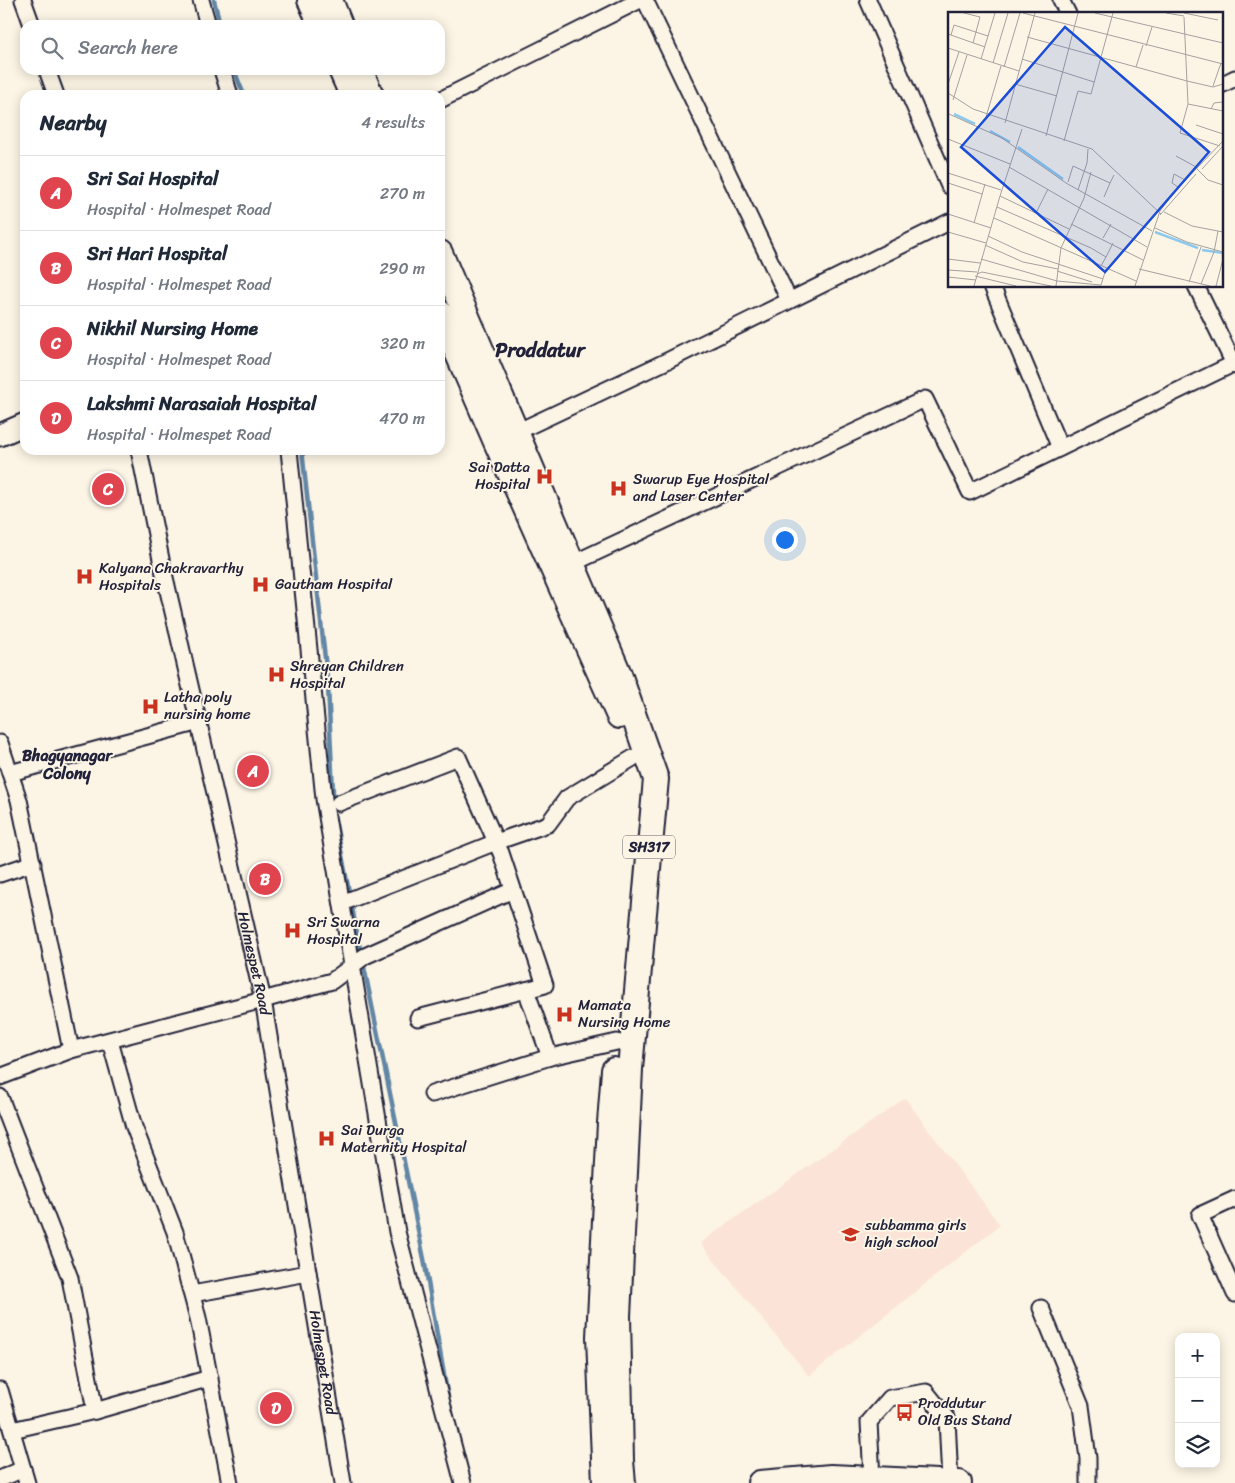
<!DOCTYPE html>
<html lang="en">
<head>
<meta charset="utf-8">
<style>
  body { margin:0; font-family:Sriracha,sans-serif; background:#f6f6f7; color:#1f2937 }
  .controls { position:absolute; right:15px; bottom:15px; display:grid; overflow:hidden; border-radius:10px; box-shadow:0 2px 12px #0003 }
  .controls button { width:45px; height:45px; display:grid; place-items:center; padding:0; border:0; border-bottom:1px solid #e0e1e3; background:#fff; color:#1f2937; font:25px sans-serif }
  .you { position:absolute; left:784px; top:539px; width:18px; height:18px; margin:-12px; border:4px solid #fff; border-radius:50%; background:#1a73e8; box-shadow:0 0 0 8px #1a73e833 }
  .badge { display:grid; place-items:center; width:32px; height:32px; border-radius:50%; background:#7c3aed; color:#fff; font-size:16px; font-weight:700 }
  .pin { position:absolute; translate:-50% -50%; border:2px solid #fff; box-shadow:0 1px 5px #0006 }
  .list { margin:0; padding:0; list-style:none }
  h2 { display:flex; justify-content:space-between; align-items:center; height:65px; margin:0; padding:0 20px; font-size:21px }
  h2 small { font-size:16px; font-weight:400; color:#747a83 }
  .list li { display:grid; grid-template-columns:32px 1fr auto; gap:15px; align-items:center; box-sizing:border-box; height:75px; padding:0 20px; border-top:1px solid #e0e1e3 }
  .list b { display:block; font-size:19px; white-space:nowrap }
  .list p { margin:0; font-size:16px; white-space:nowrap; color:#747a83 }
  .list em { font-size:16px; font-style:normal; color:#747a83 }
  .icon { flex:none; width:28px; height:28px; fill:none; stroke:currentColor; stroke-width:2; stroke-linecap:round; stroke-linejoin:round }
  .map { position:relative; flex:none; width:1235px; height:1483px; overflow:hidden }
  .search { position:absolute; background:#fff; box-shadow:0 2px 12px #0003; left:20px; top:20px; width:425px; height:55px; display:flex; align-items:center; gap:12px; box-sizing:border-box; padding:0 18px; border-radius:15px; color:#747a83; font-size:19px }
  .panel { position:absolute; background:#fff; box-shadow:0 2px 12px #0003; left:20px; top:90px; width:425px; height:365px; border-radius:15px }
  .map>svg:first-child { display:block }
  .built { fill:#fbe4d7 }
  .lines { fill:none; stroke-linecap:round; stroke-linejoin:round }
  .stream { stroke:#6286a5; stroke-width:4.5 }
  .street-casing { stroke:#22223b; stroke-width:19 }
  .secondary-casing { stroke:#22223b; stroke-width:25 }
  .primary-casing { stroke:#22223b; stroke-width:28 }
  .street { stroke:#fcf5e5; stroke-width:15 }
  .secondary { stroke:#fcf5e5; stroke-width:21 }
  .primary { stroke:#fcf5e5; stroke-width:24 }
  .labels { text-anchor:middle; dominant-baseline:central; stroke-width:4; stroke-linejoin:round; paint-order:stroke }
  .shield { fill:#fcf5e5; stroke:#63616e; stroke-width:1 }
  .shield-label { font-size:14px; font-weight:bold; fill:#22223b }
  .poi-label { font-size:15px; fill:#22223b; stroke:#fcf5e5; text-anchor:start }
  .street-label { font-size:15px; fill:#22223b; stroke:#fcf5e5 }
  .neighbourhood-label { font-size:16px; font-weight:bold; fill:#22223b; stroke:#fcf5e5 }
  .district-label { font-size:20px; font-weight:bold; fill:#22223b; stroke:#fcf5e5 }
  .inset-river { fill:none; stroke:#8cc9ec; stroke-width:2.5 }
  .inset-road { fill:none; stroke:#a5a1a1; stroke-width:1 }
  .view { fill:#1d4ed8; fill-opacity:0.15; stroke:#1d4ed8; stroke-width:2.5 }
  .inset-edge { fill:none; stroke:#22223b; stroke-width:2.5 }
</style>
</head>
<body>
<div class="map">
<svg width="1235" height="1483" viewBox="0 0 1235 1483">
  <rect width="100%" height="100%" fill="#fcf5e5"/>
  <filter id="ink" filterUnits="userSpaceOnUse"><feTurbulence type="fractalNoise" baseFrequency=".02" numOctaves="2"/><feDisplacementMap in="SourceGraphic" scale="10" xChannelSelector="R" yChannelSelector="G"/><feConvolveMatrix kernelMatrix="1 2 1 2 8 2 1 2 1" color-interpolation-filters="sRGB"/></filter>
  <g filter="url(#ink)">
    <!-- built -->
    <polygon class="built" points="905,1098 1000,1225 809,1376 700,1243"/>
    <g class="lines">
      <!-- stream -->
      <g class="stream">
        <polyline points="214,0 220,25"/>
        <polyline points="234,70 244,95"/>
        <polyline points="302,450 328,686 334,814 361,954"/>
        <polyline points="363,962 424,1259 448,1398"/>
      </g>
      <defs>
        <g id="street">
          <polyline points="23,0 32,25"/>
          <polyline points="201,0 208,25"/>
          <polyline points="645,0 789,300"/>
          <polyline points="868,0 949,186"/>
          <polyline points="1061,0 1068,14"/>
          <polyline points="47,70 56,95"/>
          <polyline points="222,70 230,95"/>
          <polyline points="1221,85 1235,78"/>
          <polyline points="440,100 640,0"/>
          <polyline points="992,286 1060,448"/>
          <polyline points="1196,286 1235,366"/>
          <polyline points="508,436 669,360 949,222"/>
          <path id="s1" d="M139 450 163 569 263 1000 343 1483"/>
          <polyline points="289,450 324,799 397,1232 463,1483"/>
          <polyline points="565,567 925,399 970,492 1235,363"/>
          <polyline points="0,743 19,800 71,1050"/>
          <polyline points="10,773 199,722"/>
          <polyline points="339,803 458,757 501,853 545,985 526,990 550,1057 617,1042"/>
          <polyline points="0,874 33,863"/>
          <polyline points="342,903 496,842 548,824 567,798 633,758"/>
          <polyline points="418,1018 526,990"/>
          <polyline points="110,1041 134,1127 175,1232 198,1318 230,1483"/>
          <polyline points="0,1077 71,1050 263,1000 332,981 365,956 513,890"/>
          <polyline points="432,1094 550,1057"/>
          <polyline points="0,1097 70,1278 95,1411 12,1430"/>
          <polyline points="1235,1199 1200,1215 1235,1294"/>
          <polyline points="192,1294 308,1273"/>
          <polyline points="1041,1308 1081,1406 1088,1458 1088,1483"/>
          <polyline points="0,1390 27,1483"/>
          <polyline points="95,1411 210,1378"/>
          <polyline points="0,1479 23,1469"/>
          <polyline points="872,1479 869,1422 890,1398 926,1392 947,1418 950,1482"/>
        </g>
        <polyline id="secondary" points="0,435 25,424"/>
        <g id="primary">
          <polyline points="310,0 321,25"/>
          <polyline points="330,0 340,25"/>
          <polyline points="341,70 352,95"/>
          <polyline points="360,70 371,95"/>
          <polyline points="440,253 619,674 656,779 630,1069 618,1316 621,1461 623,1483"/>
          <polyline points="440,313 496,442 619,716"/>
          <polyline points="605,1483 599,1337 610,1123 614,1070"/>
          <polyline points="760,1483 831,1477 959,1483"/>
        </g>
      </defs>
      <!-- street casing -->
      <use href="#street" class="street-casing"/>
      <!-- secondary casing -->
      <use href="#secondary" class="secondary-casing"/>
      <!-- primary casing -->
      <use href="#primary" class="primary-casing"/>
      <!-- street -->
      <use href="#street" class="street"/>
      <!-- secondary -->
      <use href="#secondary" class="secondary"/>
      <!-- primary -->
      <use href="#primary" class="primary"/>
    </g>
  </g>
  <!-- icons -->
  <defs>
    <symbol id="hospital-bare" viewBox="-9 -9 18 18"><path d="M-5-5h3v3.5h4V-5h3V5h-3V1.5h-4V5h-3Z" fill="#c8321e" stroke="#fcf5e5" stroke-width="2.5" paint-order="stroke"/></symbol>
    <symbol id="school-bare" viewBox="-9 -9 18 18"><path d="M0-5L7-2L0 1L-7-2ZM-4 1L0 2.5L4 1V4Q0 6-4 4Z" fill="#c8321e" stroke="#fcf5e5" stroke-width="2.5" paint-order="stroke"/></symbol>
    <symbol id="bus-bare" viewBox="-9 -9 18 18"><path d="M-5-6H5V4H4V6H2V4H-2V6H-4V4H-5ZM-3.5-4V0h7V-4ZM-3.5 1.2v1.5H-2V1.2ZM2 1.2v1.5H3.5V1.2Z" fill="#c8321e" stroke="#fcf5e5" stroke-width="2.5" paint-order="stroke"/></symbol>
  </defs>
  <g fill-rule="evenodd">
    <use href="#hospital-bare" x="532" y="464" width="25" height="25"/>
    <use href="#hospital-bare" x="606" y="476" width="25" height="25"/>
    <use href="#hospital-bare" x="72" y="564" width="25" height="25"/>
    <use href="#hospital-bare" x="248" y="572" width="25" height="25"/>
    <use href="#hospital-bare" x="264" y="662" width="25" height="25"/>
    <use href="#hospital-bare" x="138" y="694" width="25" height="25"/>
    <use href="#hospital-bare" x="280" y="918" width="25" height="25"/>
    <use href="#hospital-bare" x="552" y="1002" width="25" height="25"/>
    <use href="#hospital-bare" x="314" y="1126" width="25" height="25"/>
    <use href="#school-bare" x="838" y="1222" width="25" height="25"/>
    <use href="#bus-bare" x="892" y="1400" width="25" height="25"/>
  </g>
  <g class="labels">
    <!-- shield labels -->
    <rect class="shield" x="623" y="835.5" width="52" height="23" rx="4"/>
    <g class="shield-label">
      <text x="649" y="847">SH317</text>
    </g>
    <!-- poi labels -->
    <g class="poi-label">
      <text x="530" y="467" text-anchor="end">Sai Datta<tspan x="530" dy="17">Hospital</tspan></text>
      <text x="633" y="479">Swarup Eye Hospital<tspan x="633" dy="17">and Laser Center</tspan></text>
      <text x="99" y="568">Kalyana Chakravarthy<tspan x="99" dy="17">Hospitals</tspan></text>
      <text x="275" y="584">Gautham Hospital</text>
      <text x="290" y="666">Shreyan Children<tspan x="290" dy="17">Hospital</tspan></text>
      <text x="164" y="697">Latha poly<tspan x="164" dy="17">nursing home</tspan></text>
      <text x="307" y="922">Sri Swarna<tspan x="307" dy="17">Hospital</tspan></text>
      <text x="578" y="1005">Mamata<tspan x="578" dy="17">Nursing Home</tspan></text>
      <text x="341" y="1130">Sai Durga<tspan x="341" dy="17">Maternity Hospital</tspan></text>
      <text x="865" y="1225">subbamma girls<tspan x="865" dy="17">high school</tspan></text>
      <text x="918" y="1403">Proddutur<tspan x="918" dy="17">Old Bus Stand</tspan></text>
    </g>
    <!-- street labels -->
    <g class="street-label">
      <text stroke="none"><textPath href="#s1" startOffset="526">Holmespet Road</textPath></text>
      <text stroke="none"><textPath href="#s1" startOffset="931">Holmespet Road</textPath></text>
    </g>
    <!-- neighbourhood labels -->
    <g class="neighbourhood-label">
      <text x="67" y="755">Bhagyanagar<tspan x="67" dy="18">Colony</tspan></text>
    </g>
    <!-- district labels -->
    <g class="district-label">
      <text x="540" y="350">Proddatur</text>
    </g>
  </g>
  <!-- overview -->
  <g transform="translate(948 12)">
    <rect width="275" height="275" fill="#fcf5e5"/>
    <path class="inset-river" d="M6 102 27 112M42 119 62 130M70 135 115 167M207 220 250 236M254 238 275 241"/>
    <path class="inset-road" d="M16 1 32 5 25 31M75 1 275 52M147 1 275 31M218 1 236 4M236 1 270 8M236 5 240 92 232 121 272 134M0 22 37 35M3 23 6 13 40 24M79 25 239 69 265 75 275 72M198 34 204 15M0 36 71 59M33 47 47 1M74 47 146 70M45 51 60 1M56 55 72 1M188 55 195 33M0 72 11 40M67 72 109 84M265 74 273 51M0 81 25 97 144 137 213 202M5 88 19 43M240 92 275 99M263 97 266 91 275 90M1 102 54 126 118 171 204 219M38 105 53 54M57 111 87 1M248 113 275 122M98 124 130 1M0 127 62 152M116 129 130 79 143 82 165 1M228 144 250 156M61 155 199 235M249 157 260 168 275 173M254 157 275 134M0 161 53 178M120 170 125 154 162 171 166 163M0 171 34 182M230 175 224 171 226 162 237 168M130 178 139 151 140 137M52 184 74 117M156 185 162 171M49 195 143 236 158 245 153 254M89 199 100 177M216 200 244 214 275 220M0 202 43 216M212 203 248 162M46 206 188 269M26 211 37 172M123 212 195 248M207 216 239 230 275 240M0 220 38 231M40 224 74 240 155 267M155 226 163 212M37 233 75 250 110 257M158 245 165 231M0 247 32 251M33 247 109 269 153 273M191 257 262 274M0 258 29 260M109 259 144 270M29 262 34 260 103 274M27 264 68 274M0 265 28 268M241 270 253 235M253 272 266 240 270 219M153 273 158 257M26 274 52 184 121 217M108 274 113 236 136 186 143 160M187 274 212 199 227 179 275 129M268 274 275 247"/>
    <path class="view" d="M117 15 261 140 157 260 13 135Z"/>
    <rect width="275" height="275" class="inset-edge"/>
  </g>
</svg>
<div class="controls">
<button>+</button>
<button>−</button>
<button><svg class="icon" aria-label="layers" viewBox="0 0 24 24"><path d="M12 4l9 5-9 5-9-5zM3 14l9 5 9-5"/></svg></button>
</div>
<div class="you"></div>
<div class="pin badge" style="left:253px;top:771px;background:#e0444e">A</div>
<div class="pin badge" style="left:265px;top:879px;background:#e0444e">B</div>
<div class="pin badge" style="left:108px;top:489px;background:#e0444e">C</div>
<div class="pin badge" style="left:276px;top:1408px;background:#e0444e">D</div>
<div class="search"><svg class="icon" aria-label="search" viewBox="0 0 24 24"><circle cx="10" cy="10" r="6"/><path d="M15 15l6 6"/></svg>Search here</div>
<section class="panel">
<h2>Nearby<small>4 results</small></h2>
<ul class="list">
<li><span class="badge" style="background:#e0444e">A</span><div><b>Sri Sai Hospital</b><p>Hospital · Holmespet Road</p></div><em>270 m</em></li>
<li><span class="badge" style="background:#e0444e">B</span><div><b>Sri Hari Hospital</b><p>Hospital · Holmespet Road</p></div><em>290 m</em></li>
<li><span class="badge" style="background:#e0444e">C</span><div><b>Nikhil Nursing Home</b><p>Hospital · Holmespet Road</p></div><em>320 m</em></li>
<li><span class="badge" style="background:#e0444e">D</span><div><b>Lakshmi Narasaiah Hospital</b><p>Hospital · Holmespet Road</p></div><em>470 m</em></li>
</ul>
</section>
</div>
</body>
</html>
